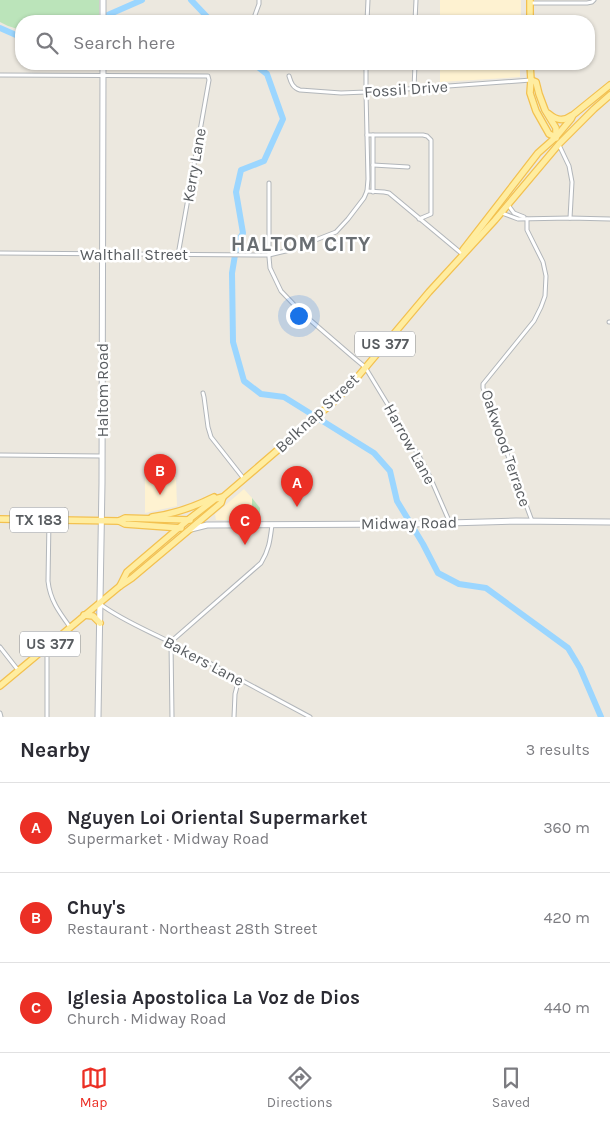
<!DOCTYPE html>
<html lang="en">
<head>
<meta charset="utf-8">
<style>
  body { margin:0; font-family:Karla,sans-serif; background:#f2f2f3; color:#2b2b33 }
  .you { position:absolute; left:298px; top:315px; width:18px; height:18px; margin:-12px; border:4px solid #fff; border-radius:50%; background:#1a73e8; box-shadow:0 0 0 8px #1a73e833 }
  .badge { display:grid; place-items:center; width:32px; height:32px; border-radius:50%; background:#eb2f25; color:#fff; font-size:16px; font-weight:700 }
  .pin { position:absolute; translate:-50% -41px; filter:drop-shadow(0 1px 2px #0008) }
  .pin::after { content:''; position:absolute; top:26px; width:18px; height:15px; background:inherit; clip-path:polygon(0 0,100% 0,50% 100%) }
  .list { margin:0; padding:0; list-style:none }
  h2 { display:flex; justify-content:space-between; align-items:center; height:65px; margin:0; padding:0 20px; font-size:21px }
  h2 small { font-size:16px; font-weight:400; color:#7c7c81 }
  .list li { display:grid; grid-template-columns:32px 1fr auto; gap:15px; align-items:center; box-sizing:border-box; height:90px; padding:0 20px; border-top:1px solid #e1e1e2 }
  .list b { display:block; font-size:19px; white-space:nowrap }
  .list p { margin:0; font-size:16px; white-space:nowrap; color:#7c7c81 }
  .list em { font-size:16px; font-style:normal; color:#7c7c81 }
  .icon { flex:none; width:28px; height:28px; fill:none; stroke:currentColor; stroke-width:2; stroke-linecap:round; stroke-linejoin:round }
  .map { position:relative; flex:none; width:610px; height:717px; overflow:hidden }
  .search { position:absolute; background:#fff; box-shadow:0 1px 4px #0004; left:15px; right:15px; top:15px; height:55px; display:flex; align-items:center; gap:12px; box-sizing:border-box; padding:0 18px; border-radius:20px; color:#7c7c81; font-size:19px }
  .sheet { height:335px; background:#fff }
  nav { display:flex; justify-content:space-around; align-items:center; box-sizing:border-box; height:70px; border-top:1px solid #e1e1e2; background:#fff; font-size:14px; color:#7c7c81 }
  nav a { display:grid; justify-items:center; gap:2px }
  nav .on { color:#eb2f25 }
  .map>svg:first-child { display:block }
  .commercial { fill:#fef2d1 }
  .green { fill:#bbe4ba }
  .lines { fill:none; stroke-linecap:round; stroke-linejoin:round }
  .river { stroke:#9bd6ff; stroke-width:6 }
  .street-casing { stroke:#b2b6ba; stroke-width:5 }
  .secondary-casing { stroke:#b3b7bc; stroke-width:7 }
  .primary-casing { stroke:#f3c150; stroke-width:8 }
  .street { stroke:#fff; stroke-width:3 }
  .secondary { stroke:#fff; stroke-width:5 }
  .primary { stroke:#ffeda0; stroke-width:5.5 }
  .labels { text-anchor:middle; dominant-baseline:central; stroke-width:5; stroke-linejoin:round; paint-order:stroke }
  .shield { fill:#fff; stroke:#8a8d90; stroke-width:1 }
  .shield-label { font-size:15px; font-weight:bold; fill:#585c60 }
  .street-label { font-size:16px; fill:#585c60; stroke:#fff }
  .district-label { font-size:21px; font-weight:bold; letter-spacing:1px; fill:#696e72; stroke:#fff }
</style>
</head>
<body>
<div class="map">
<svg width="610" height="717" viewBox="0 0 610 717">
  <rect width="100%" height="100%" fill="#ece8df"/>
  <!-- commercial -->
  <g class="commercial">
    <rect x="440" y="0" width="81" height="21"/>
    <polygon points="440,64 520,64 520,77 440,82"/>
    <polygon points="176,477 177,506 145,513 145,478"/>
    <polygon points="244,489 252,498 252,520 216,520 215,514"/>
  </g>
  <!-- green -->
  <g class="green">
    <polygon points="0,0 99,0 99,15 83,21 21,21 21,30 8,26 0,22"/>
    <polygon points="252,498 260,508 260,520 259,521 252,520"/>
  </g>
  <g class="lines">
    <!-- river -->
    <g class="river">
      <polyline points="191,0 211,21"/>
      <polyline points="94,21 142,0"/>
      <polyline points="0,28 16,35 21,35"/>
      <polyline points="254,64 267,74 283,119 264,161 241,170 236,192 243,233 237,243 232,273 233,342 244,381 261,394 284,397 374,453 390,471 397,501 423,544 438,573 459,584 486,588 568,648 580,668 601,717"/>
    </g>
    <defs>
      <g id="street">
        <polyline points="530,3 587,3 592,2 594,0"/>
        <polyline points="255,15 259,4 259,0"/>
        <polyline points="367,21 368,0"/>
        <polyline points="415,21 416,0"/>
        <polyline points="0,75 208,76 209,80 178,255"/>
        <path d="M289 76C291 83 293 88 300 90L341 93 366 92 531 80"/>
        <polyline points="414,89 415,64"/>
        <polyline points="367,135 423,135 427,136 431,140 431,214 419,219"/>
        <polyline points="559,145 569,166 572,182 570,218"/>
        <polyline points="373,165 408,167"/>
        <polyline points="269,183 269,257 270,268 281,291 302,313 353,357 365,367 419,456 430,477 450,523"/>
        <polyline points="367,191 384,192 389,193 461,253"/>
        <polyline points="373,192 373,135"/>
        <polyline points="508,205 514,213 524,217"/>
        <polyline points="502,213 518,219 570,218 610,219"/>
        <polyline points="527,219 527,230 543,262 546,276 545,296 541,307 534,321 483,384 483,388 532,521"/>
        <polyline points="0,253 269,255 290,250 336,232 348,219 364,198 367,191 368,179 366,92 366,64"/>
        <polyline points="609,322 610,322"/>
        <polyline points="203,393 204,397 208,427 211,437 244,479"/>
        <polyline points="0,455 102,456"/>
        <path d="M49 520 48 581C50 600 59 612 70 627"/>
        <path d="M100 604C123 621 149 631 174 644 219 668 265 693 310 717"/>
        <polyline points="0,647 18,670"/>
        <polyline points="0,713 1,717"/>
        <polyline points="47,717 47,648"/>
        <path d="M172 717 171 643 174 639 261 563C269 550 270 541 272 525"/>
        <polyline points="234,717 235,694 239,679"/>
      </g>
      <g id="secondary">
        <polyline points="103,21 103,0"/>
        <polyline points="191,529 207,525 414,524 516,521 610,522"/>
        <polyline points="98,717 102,483 103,64"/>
      </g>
      <g id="primary">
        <polyline points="530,21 530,0"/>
        <polyline points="530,64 531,80 530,93 536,111 549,134 556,137"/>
        <polyline points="531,80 536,82 539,94 545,110 556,128 556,138"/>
        <path d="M549 114C556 120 563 122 571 116"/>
        <polyline points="463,250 538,153 556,137 571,119 573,115 610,85"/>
        <path d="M152 517C174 514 194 507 214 497"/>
        <polyline points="0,519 119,521 125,518 190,520"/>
        <polyline points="119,521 125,524 181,528"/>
        <polyline points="120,586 127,572 188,520 215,499 223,497 244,479 337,399 355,380 429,292 495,220 559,144 594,109 610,95"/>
        <polyline points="84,615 93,616 100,623"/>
        <polyline points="0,686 120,586 132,578 221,503 223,497"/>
      </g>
    </defs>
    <!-- street casing -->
    <use href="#street" class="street-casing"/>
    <!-- secondary casing -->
    <use href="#secondary" class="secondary-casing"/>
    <!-- primary casing -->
    <use href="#primary" class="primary-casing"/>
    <!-- street -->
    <use href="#street" class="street"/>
    <!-- secondary -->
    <use href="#secondary" class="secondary"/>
    <!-- primary -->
    <use href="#primary" class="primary"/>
  </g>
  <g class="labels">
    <!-- shield labels -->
    <g class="shield">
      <rect x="355" y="331.5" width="60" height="25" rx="4"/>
      <rect x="10" y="507.5" width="58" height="25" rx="4"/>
      <rect x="20" y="631.5" width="60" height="25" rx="4"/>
    </g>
    <g class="shield-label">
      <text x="385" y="344">US 377</text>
      <text x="39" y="520">TX 183</text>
      <text x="50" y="644">US 377</text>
    </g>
    <!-- street labels -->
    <g class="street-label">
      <text transform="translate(406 89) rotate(-4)">Fossil Drive</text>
      <text transform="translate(194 165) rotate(-80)">Kerry Lane</text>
      <text x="134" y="254">Walthall Street</text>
      <text transform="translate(102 390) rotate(-90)">Haltom Road</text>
      <text transform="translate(317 413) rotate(-43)">Belknap Street</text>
      <text transform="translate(410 444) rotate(61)">Harrow Lane</text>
      <text transform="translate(506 448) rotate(71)">Oakwood Terrace</text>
      <text transform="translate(409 523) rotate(-1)">Midway Road</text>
      <text transform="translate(204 661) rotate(28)">Bakers Lane</text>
    </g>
    <!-- district labels -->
    <g class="district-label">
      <text x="301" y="244">HALTOM CITY</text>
    </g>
  </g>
</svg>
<div class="you"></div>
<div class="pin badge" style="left:297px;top:507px">A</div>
<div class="pin badge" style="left:160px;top:495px">B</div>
<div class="pin badge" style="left:245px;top:545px">C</div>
<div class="search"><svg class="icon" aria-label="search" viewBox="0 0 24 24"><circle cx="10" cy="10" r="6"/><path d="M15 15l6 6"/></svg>Search here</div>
</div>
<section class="sheet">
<h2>Nearby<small>3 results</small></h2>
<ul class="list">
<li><span class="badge">A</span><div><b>Nguyen Loi Oriental Supermarket</b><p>Supermarket · Midway Road</p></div><em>360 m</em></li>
<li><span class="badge">B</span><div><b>Chuy's</b><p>Restaurant · Northeast 28th Street</p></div><em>420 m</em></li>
<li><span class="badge">C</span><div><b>Iglesia Apostolica La Voz de Dios</b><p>Church · Midway Road</p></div><em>440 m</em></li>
</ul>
</section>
<nav>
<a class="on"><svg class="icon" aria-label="map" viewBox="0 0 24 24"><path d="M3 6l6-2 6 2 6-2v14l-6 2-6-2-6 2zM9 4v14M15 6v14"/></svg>Map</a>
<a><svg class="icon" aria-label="directions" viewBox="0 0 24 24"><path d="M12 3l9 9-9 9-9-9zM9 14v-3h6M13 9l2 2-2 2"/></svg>Directions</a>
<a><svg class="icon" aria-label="saved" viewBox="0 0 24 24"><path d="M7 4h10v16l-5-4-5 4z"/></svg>Saved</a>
</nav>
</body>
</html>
